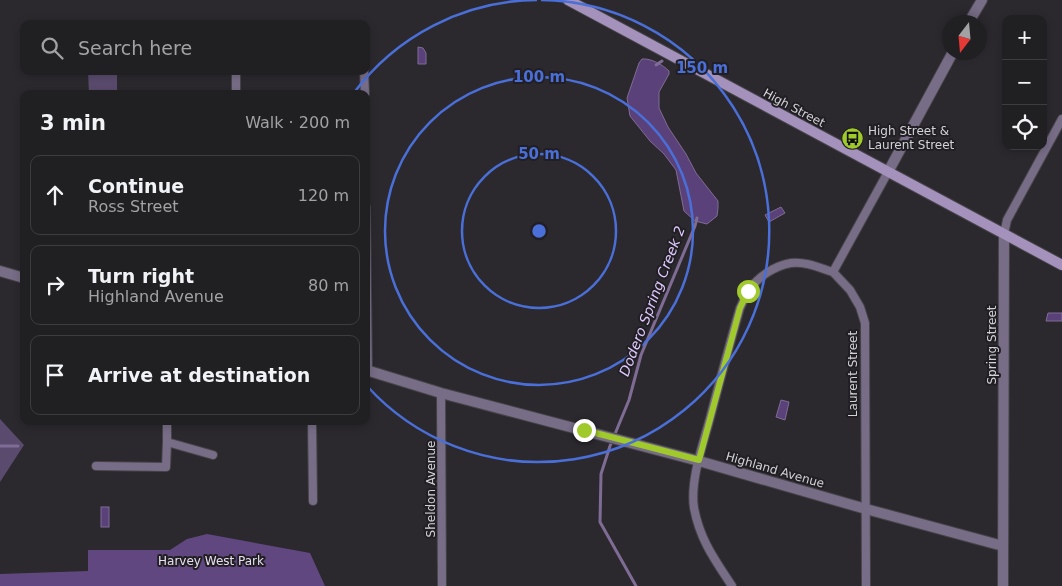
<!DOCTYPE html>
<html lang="en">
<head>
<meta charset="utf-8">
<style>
  body { margin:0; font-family:"DejaVu Sans",sans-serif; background:#28272a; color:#f1f3f6 }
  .controls { position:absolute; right:15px; top:15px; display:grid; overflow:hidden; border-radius:10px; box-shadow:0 2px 8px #0003 }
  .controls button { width:45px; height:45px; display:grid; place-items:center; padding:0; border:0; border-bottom:1px solid #3d3d40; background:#201f22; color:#f1f3f6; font:25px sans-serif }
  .compass { position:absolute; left:942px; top:15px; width:45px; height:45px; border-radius:50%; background:#201f22; box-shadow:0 2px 8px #0003; rotate:196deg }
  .stop { position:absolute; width:15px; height:15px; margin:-11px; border:4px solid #a0c92b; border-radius:50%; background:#fff }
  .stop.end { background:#a0c92b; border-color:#fff; box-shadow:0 1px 5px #0008 }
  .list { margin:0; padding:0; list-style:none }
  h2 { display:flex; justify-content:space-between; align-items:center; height:65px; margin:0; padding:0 20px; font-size:21px }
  h2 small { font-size:16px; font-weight:400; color:#a2a2a5 }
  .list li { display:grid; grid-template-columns:32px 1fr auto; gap:15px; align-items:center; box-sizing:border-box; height:80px; margin:0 10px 10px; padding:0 10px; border:1px solid #3d3d40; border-radius:10px }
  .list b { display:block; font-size:19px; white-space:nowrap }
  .list p { margin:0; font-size:16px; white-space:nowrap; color:#a2a2a5 }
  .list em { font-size:16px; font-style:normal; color:#a2a2a5 }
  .icon { flex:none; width:28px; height:28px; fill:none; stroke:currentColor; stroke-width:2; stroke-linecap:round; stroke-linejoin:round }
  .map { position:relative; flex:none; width:1062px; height:586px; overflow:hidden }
  .search { position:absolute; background:#201f22; box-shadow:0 2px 8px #0003; left:20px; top:20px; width:350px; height:55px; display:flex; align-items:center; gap:12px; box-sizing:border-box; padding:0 18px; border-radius:10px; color:#a2a2a5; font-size:19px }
  .panel { position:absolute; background:#201f22; box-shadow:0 2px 8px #0003; left:20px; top:90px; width:350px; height:335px; border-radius:10px }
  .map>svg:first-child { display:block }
  .green { fill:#5a4b6e }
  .forest { fill:#614780 }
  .water { fill:#5b4179; stroke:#7f6c95 }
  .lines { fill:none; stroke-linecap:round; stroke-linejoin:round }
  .stream { stroke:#7f6c95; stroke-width:3 }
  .minor-casing { stroke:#464449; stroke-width:10 }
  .tertiary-casing { stroke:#464449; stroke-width:12 }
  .secondary-casing { stroke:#464449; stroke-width:12 }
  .minor { stroke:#786d87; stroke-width:8 }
  .tertiary { stroke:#786d87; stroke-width:10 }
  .secondary { stroke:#a492bd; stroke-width:10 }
  .route { stroke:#a0c92b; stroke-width:6 }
  .ring { fill:none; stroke:#4a6fd8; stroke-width:2.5 }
  .labels { text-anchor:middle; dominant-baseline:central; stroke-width:4; stroke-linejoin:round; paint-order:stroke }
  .street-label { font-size:12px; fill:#d3d2d6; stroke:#211f24 }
  .poi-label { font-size:12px; fill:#d3d2d6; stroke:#211f24; text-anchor:start }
  .park-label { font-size:12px; fill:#e8e0f2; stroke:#211f24 }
  .water-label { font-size:14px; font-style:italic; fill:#dec8fd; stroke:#211f24 }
  .centre { fill:#4a6fd8; stroke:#211f24; stroke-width:2.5 }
  .ring-label { font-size:15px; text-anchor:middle; font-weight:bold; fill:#4a6fd8; stroke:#211f24; stroke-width:4; stroke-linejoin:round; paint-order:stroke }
</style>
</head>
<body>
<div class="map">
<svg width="1062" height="586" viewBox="0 0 1062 586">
  <rect width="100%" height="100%" fill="#2b292e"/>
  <!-- green -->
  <g class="green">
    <polygon points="88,71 117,71 117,94 89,94"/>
    <polygon points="0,419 24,445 0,482"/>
  </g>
  <!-- forest -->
  <polygon class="forest" points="207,534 310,553 325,586 0,586 0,574 88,571 88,550 170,550 187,539"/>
  <!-- water -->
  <g class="water">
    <polygon points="418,47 423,48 426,53 426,64 418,64"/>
    <path d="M642 59C651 58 663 65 669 71V74L659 92V108L668 127 686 154 696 173 718 201V208L717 216 707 224 695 221 684 211 676 170 664 154 650 141 630 116 627 98 639 63Z"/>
    <polygon points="781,207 785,213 769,222 765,215"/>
    <polygon points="1048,313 1062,313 1062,321 1046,321"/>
    <polygon points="781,400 789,402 785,420 776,417"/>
    <rect x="101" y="507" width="8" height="20"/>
  </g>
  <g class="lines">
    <!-- stream -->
    <g class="stream">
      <polyline points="656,65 662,61"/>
      <polyline points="0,446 18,446"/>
      <polyline points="636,586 600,522 601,474 610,446 629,400 641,355 695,226 697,218"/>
    </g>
    <defs>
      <g id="minor">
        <polyline points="364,71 365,94"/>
        <polyline points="236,94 236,71"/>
        <polyline points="366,207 368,371"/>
        <polyline points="1004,234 1007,220 1062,119"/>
        <polyline points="441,393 442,586"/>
        <polyline points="312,421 313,501"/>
        <polyline points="167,442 167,421"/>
        <polyline points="96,466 166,467 167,442 213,455"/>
        <path d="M732 586C715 560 700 540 694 508 690 482 702 447 709 422 719 384 729 346 740 308 743 302 745 296 749 290 758 277 774 266 791 263 805 261 820 268 833 272"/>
        <polyline points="866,586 865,323 860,307 850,290 833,272 888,172"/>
      </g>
      <g id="tertiary">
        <polyline points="969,22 982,0"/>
        <polyline points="888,172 953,52"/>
        <polyline points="0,271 24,278"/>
        <polyline points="366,370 441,393 699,461 866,509 1003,546"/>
        <polyline points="1003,586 1004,234"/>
      </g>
      <polyline id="secondary" points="568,0 1062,265"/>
    </defs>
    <!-- minor casing -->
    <use href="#minor" class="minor-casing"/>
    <!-- tertiary casing -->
    <use href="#tertiary" class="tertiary-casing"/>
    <!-- secondary casing -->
    <use href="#secondary" class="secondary-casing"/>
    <!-- minor -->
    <use href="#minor" class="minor"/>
    <!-- tertiary -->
    <use href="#tertiary" class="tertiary"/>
    <!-- secondary -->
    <use href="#secondary" class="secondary"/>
  </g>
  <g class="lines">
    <!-- route -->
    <polyline class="route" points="584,430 699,460 740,308 748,291"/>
  </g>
  <!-- distance rings -->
  <g class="ring">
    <circle cx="539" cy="231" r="77"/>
    <circle cx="539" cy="231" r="154"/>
    <path d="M353 94A231 231 0 0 1 537 0M541 0A231 231 0 1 1 367 386"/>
  </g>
  <!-- icons -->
  <defs>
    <symbol id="bus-disc" viewBox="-11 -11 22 22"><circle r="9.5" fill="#a0c92b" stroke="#211f24"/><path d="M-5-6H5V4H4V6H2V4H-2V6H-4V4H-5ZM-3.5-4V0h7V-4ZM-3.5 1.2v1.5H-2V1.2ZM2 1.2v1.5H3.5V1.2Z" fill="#111"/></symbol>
  </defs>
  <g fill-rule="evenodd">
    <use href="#bus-disc" x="840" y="126" width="25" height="25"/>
  </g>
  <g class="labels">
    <!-- street labels -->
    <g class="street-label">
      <text transform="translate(794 108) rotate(28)">High Street</text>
      <text transform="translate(992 345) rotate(-90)">Spring Street</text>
      <text transform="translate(853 374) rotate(-90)">Laurent Street</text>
      <text transform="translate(775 470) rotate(16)">Highland Avenue</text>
      <text transform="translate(431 489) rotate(-90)">Sheldon Avenue</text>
    </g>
    <!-- poi labels -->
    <g class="poi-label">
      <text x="868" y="131">High Street &amp;<tspan x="868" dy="14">Laurent Street</tspan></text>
    </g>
    <!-- park labels -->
    <g class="park-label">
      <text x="211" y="561">Harvey West Park</text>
    </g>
    <!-- water labels -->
    <g class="water-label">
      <text transform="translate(652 301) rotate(-69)">Dodero Spring Creek 2</text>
    </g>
  </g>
  <circle cx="539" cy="231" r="8" class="centre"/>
  <g class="ring-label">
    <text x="702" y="73">150 m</text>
    <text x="539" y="82">100 m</text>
    <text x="539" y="159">50 m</text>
  </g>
</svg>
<div class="controls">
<button>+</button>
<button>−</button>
<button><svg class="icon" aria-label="locate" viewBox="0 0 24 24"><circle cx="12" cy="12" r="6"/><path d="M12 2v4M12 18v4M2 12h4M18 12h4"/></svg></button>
</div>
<svg class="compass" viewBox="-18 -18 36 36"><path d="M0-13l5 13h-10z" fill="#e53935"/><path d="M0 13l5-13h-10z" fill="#a2a2a5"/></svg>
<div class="stop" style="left:748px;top:291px"></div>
<div class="stop end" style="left:584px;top:430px"></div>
<div class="search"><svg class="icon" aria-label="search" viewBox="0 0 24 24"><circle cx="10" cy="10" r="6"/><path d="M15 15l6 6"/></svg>Search here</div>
<section class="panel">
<h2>3 min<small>Walk · 200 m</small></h2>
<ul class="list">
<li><svg class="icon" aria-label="ahead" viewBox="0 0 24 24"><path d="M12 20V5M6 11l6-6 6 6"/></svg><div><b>Continue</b><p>Ross Street</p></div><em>120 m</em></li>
<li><svg class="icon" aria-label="right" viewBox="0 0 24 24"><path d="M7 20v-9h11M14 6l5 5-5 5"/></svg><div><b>Turn right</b><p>Highland Avenue</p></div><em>80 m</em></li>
<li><svg class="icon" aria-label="arrive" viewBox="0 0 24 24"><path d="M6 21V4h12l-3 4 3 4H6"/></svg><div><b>Arrive at destination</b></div></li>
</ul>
</section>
</div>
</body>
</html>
